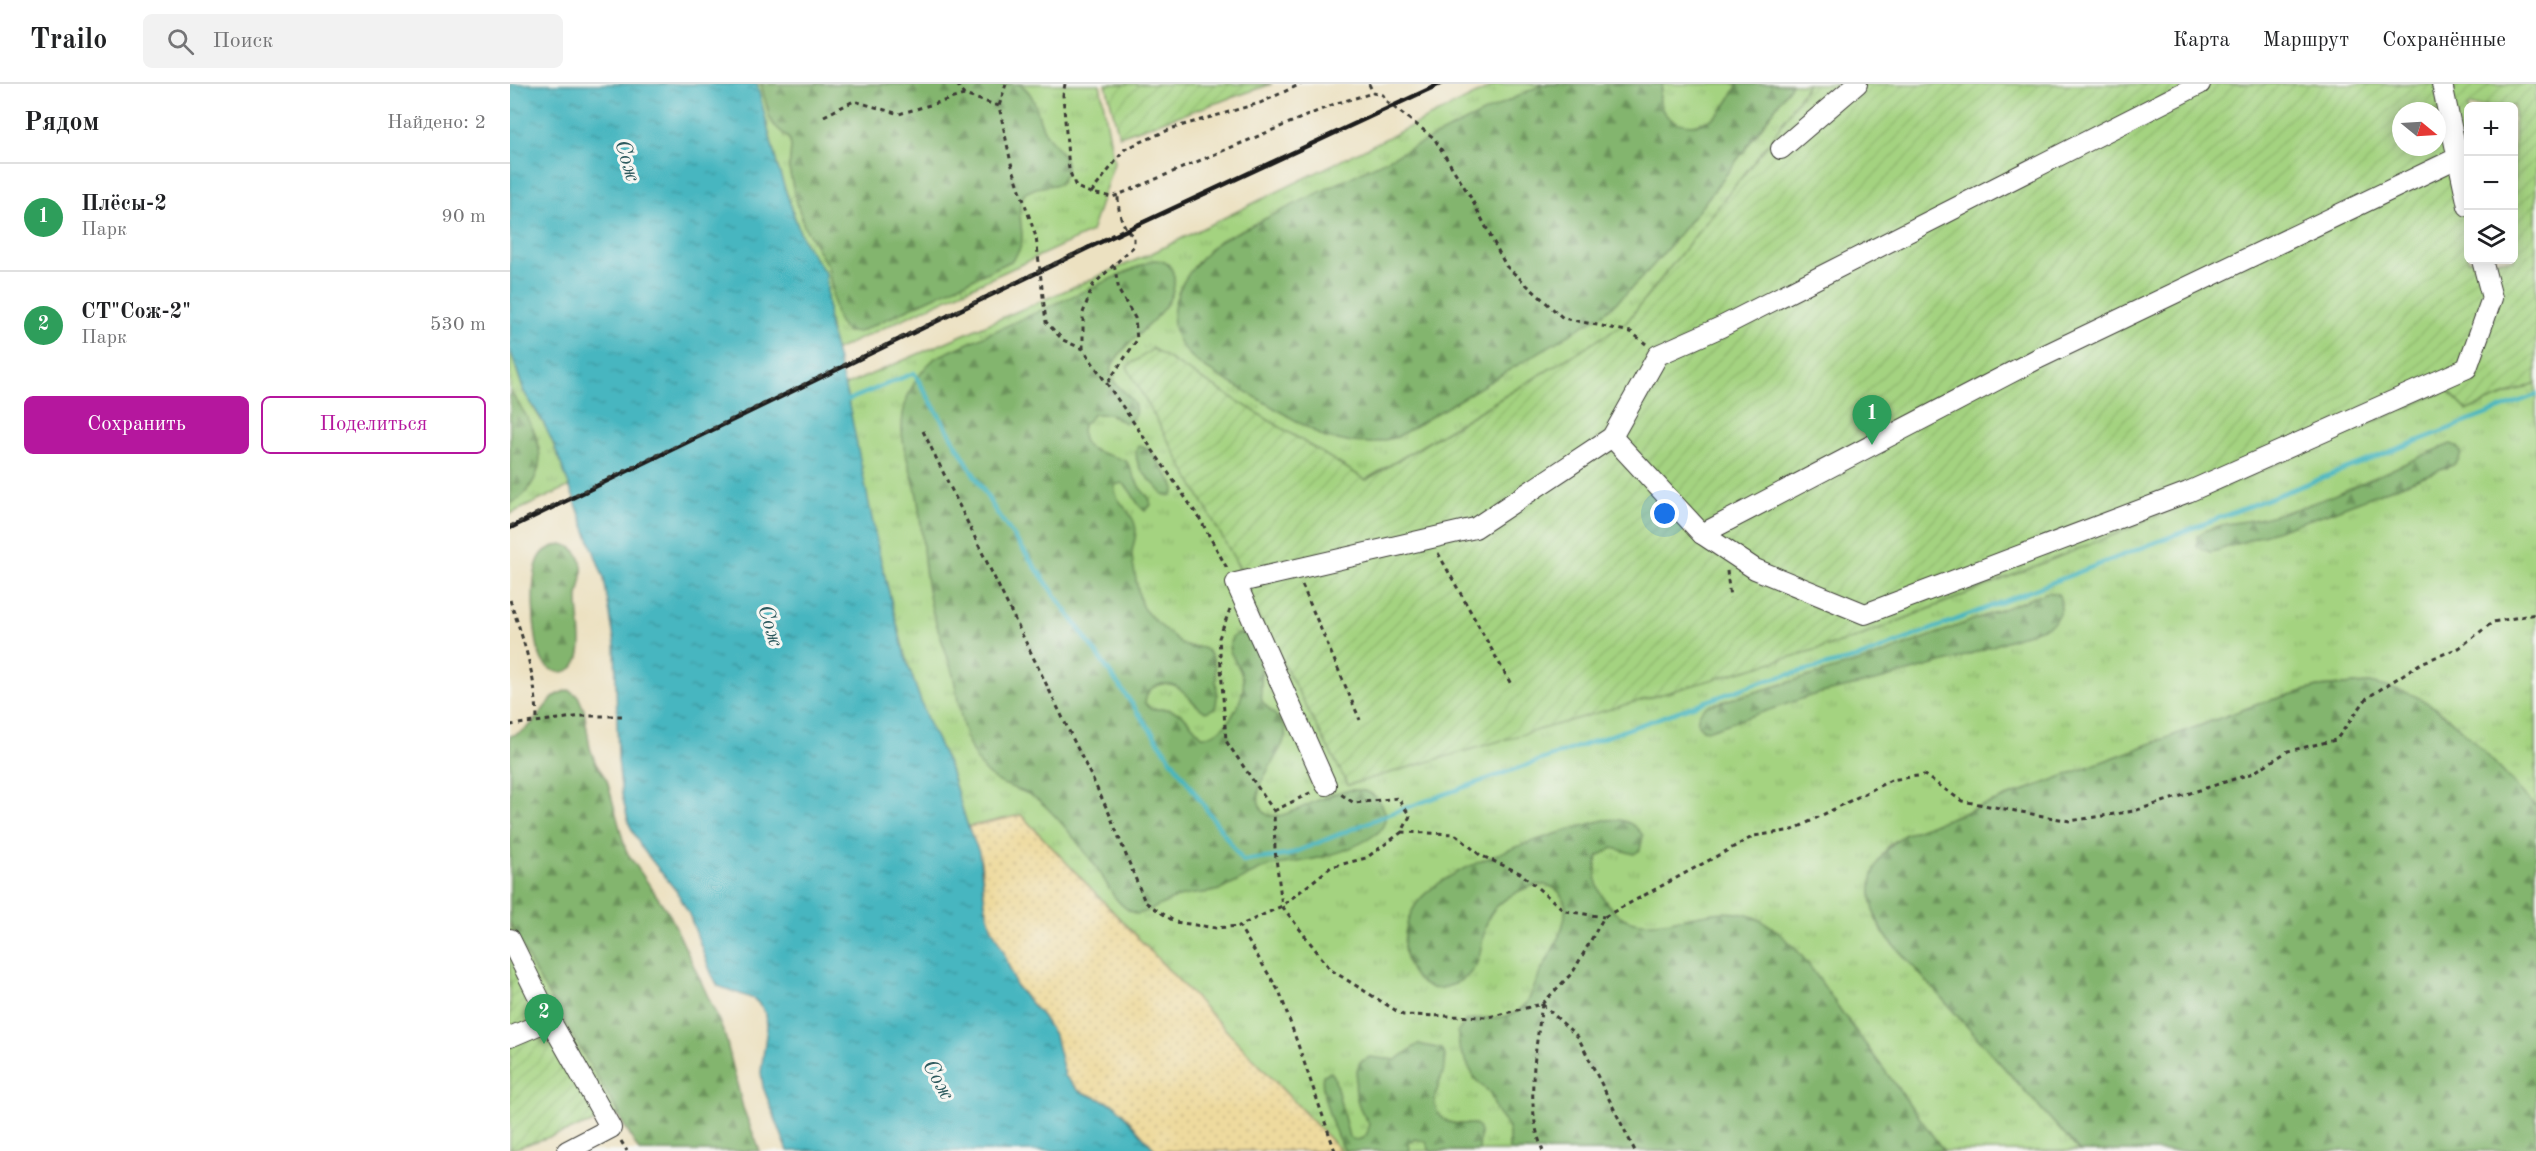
<!DOCTYPE html>
<html lang="ru">
<head>
<meta charset="utf-8">
<style>
  body { margin:0; font-family:"Old Standard TT",serif; background:#f2f2f2; color:#202124 }
  .controls { position:absolute; right:18px; top:18px; display:grid; overflow:hidden; border-radius:9px; box-shadow:0 3px 15px #0003 }
  .controls button { width:54px; height:54px; display:grid; place-items:center; padding:0; border:0; border-bottom:2px solid #e0e0e0; background:#fff; color:#202124; font:30px sans-serif }
  .compass { position:absolute; left:1882px; top:18px; width:54px; height:54px; border-radius:50%; background:#fff; box-shadow:0 3px 15px #0003; rotate:108deg }
  .you { position:absolute; left:1155px; top:430px; width:21px; height:21px; margin:-15px; border:4px solid #fff; border-radius:50%; background:#1a73e8; box-shadow:0 0 0 9px #1a73e833 }
  .badge { display:grid; place-items:center; width:39px; height:39px; border-radius:50%; background:#b5179e; color:#fff; font-size:20px; font-weight:700 }
  .pin { position:absolute; translate:-50% -50px; filter:drop-shadow(0 2px 3px #0008) }
  .pin::after { content:''; position:absolute; top:32px; width:21px; height:18px; background:inherit; clip-path:polygon(0 0,100% 0,50% 100%) }
  .list { margin:0; padding:0; list-style:none }
  h2 { display:flex; justify-content:space-between; align-items:center; height:78px; margin:0; padding:0 24px; font-size:26px }
  h2 small { font-size:20px; font-weight:400; color:#757577 }
  .list li { display:grid; grid-template-columns:39px 1fr auto; gap:18px; align-items:center; box-sizing:border-box; height:108px; padding:0 24px; border-top:2px solid #e0e0e0 }
  .list b { display:block; font-size:22px; white-space:nowrap }
  .list p { margin:0; font-size:20px; white-space:nowrap; color:#757577 }
  .list em { font-size:20px; font-style:normal; color:#757577 }
  .actions { display:flex; gap:12px; padding:18px 24px }
  .actions a { flex:1; padding:14px 0; border:2px solid #b5179e; border-radius:9px; text-align:center; font-size:21px; color:#b5179e }
  .actions .main { background:#b5179e; color:#fff }
  .icon { flex:none; width:33px; height:33px; fill:none; stroke:currentColor; stroke-width:2; stroke-linecap:round; stroke-linejoin:round }
  .map { position:relative; flex:none; width:2026px; height:1067px; overflow:hidden }
  header { display:flex; align-items:center; gap:36px; box-sizing:border-box; height:84px; padding:0 30px; background:#fff; border-bottom:2px solid #e0e0e0 }
  header strong { font-size:28px }
  nav { display:flex; gap:33px; margin-inline-start:auto; font-size:21px }
  .search { width:420px; height:54px; background:#f2f2f2; display:flex; align-items:center; gap:15px; box-sizing:border-box; padding:0 21px; border-radius:9px; color:#757577; font-size:22px }
  main { display:flex }
  aside { flex:1; background:#fff }
  .map>svg:first-child { display:block }
  .grass { fill:url(#grass-tufts); stroke:#60784e; stroke-width:1.5 }
  .forest { fill:url(#forest-firs); stroke:#506845; stroke-width:1.5 }
  .sand { fill:url(#sand-dots); stroke:#857b5d; stroke-width:1.5 }
  .garden { fill:url(#garden-furrows); stroke:#60784e; stroke-width:1.5; fill-rule:evenodd }
  .water { fill:url(#water-ripples); stroke:#32696e; stroke-width:1.5 }
  .lines { fill:none; stroke-linecap:round; stroke-linejoin:round }
  .stream { stroke:#47b6c0; stroke-width:4.5 }
  .minor-casing { stroke:#3b3a35; stroke-width:22 }
  .path { stroke:#3b3a35; stroke-width:3; stroke-dasharray:4.5 4.5; stroke-linecap:butt }
  .minor { stroke:#fff; stroke-width:20 }
  .rail { stroke:#1c1c1c; stroke-width:4.5 }
  .path-bridge { stroke:#3b3a35; stroke-width:3; stroke-dasharray:4.5 4.5; stroke-linecap:butt }
  .labels { text-anchor:middle; dominant-baseline:central; stroke-width:6; stroke-linejoin:round; paint-order:stroke }
  .water-label { font-size:22px; font-style:italic; fill:#2d5a5e; stroke:#f6f6f2 }
</style>
</head>
<body>
<header>
<strong>Trailo</strong>
<div class="search"><svg class="icon" aria-label="search" viewBox="0 0 24 24"><circle cx="10" cy="10" r="6"/><path d="M15 15l6 6"/></svg>Поиск</div>
<nav><a>Карта</a><a>Маршрут</a><a>Сохранённые</a></nav>
</header>
<main>
<aside>
<h2>Рядом<small>Найдено: 2</small></h2>
<ul class="list">
<li><span class="badge" style="background:#2e9e5b">1</span><div><b>Плёсы-2</b><p>Парк</p></div><em>90 m</em></li>
<li><span class="badge" style="background:#2e9e5b">2</span><div><b>СТ&quot;Сож-2&quot;</b><p>Парк</p></div><em>530 m</em></li>
</ul>
<div class="actions"><a class="main">Сохранить</a><a>Поделиться</a></div>
</aside>
<div class="map">
<svg width="2026" height="1067" viewBox="0 0 2026 1067">
  <defs>
    <pattern id="grass-tufts" width="24" height="20" patternUnits="userSpaceOnUse" patternTransform="scale(1.5)"><rect width="24" height="20" fill="#a4d380"/><path d="M3 7l-1-3M5 7V3M7 7l1-3M15 17l-1-3M17 17v-4M19 17l1-3" fill="none" stroke="#8db56e"/></pattern>
    <pattern id="forest-firs" width="22" height="20" patternUnits="userSpaceOnUse" patternTransform="scale(1.5)"><rect width="22" height="20" fill="#83b56e"/><path d="M5 1l3.5 6h-7zM16 11l3.5 6h-7z" fill="#6a925a"/></pattern>
    <pattern id="sand-dots" width="8" height="8" patternUnits="userSpaceOnUse" patternTransform="scale(1.5)"><rect width="8" height="8" fill="#eeda9e"/><path d="M2 2h.1M6 6h.1" fill="none" stroke="#ccba88" stroke-width="1.8" stroke-linecap="round"/></pattern>
    <pattern id="garden-furrows" width="10" height="10" patternUnits="userSpaceOnUse" patternTransform="scale(1.5)"><rect width="10" height="10" fill="#a4d380"/><path d="M-1 1l2-2M0 10L10 0M9 11l2-2" fill="none" stroke="#8db56e"/></pattern>
    <pattern id="water-ripples" width="26" height="14" patternUnits="userSpaceOnUse" patternTransform="scale(1.5)"><rect width="26" height="14" fill="#47b6c0"/><path d="M2 4q2-2 4 0t4 0M15 11q2-2 4 0t4 0" fill="none" stroke="#3a939b"/></pattern>
  </defs>
  <rect width="100%" height="100%" fill="#f6f6f2"/>
  <filter id="ink" filterUnits="userSpaceOnUse"><feTurbulence type="fractalNoise" baseFrequency=".0167" numOctaves="2"/><feDisplacementMap in="SourceGraphic" scale="12" xChannelSelector="R" yChannelSelector="G"/><feConvolveMatrix kernelMatrix="1 2 1 2 8 2 1 2 1" color-interpolation-filters="sRGB"/></filter>
  <filter id="wash" filterUnits="userSpaceOnUse"><feTurbulence type="fractalNoise" baseFrequency=".008" numOctaves="4" result="noise"/><feDisplacementMap in="SourceGraphic" scale="24" xChannelSelector="R" yChannelSelector="G"/><feGaussianBlur stdDeviation="1.35" result="paint"/><feColorMatrix in="noise" values="0 0 0 0 0 0 0 0 0 0 0 0 0 0 0 0 0 1.4 0 .05"/><feComposite in="paint" operator="in"/></filter>
  <g filter="url(#wash)">
    <rect width="100%" height="100%" fill="#ece1c1"/>
    <!-- grass -->
    <g class="grass">
      <polygon points="247,0 590,0 604,79 581,148 324,267 318,232 316,190 295,160 289,146 267,81"/>
      <polygon points="987,0 1298,0 1262,55 1116,239 855,396 643,265 744,524 838,700 1346,554 1608,449 1937,306 1957,326 2026,299 2026,723 1946,641 1926,624 1859,599 1808,603 1751,619 1394,751 1379,761 1368,778 1365,834 1375,851 1569,1067 831,1067 511,731 458,743 439,682 418,638 395,572 369,469 334,302 640,170"/>
      <polygon points="0,265 14,308 38,347 60,402 0,430"/>
    </g>
    <!-- forest -->
    <g class="forest">
      <path d="M251 0H509C527 10 525 27 533 44 541 63 570 75 549 100L526 104 515 109C500 133 525 154 501 177L349 248H337L328 237 325 227 318 183 294 142 285 113 279 85 281 62 279 55 264 41 259 32Z"/>
      <path d="M1033 0H1153C1138 34 1177 51 1203 34 1214 27 1222 11 1228 0H1282C1253 42 1223 82 1192 122 1161 161 1132 198 1093 230L887 353 862 359 837 358 814 353 695 284C685 276 672 266 667 253 653 214 682 181 709 157Z"/>
      <path d="M643 176C652 176 658 178 662 186 677 222 616 253 603 280 591 304 634 309 624 334L615 339 599 330H584L573 341C566 373 600 367 617 378L630 404 639 414 641 421 635 427C624 420 623 405 612 399L605 401C603 418 622 426 625 441 628 451 623 459 622 468 621 472 630 518 632 522 634 528 670 560 676 562 680 563 685 562 689 563 706 566 705 584 706 597 707 607 708 615 705 624L696 628C677 619 673 594 648 601 639 604 636 610 635 619L641 625H657L672 630 692 652C714 654 737 615 733 595 731 583 722 575 719 564L722 553C740 540 750 570 751 584 753 596 749 606 752 617 759 627 772 634 775 645 781 664 732 704 754 728 771 747 828 692 860 709 866 712 872 719 874 726 877 734 874 745 866 750 847 764 817 773 794 777 781 779 767 780 754 784 738 790 725 801 709 806 696 810 682 809 669 813 654 817 642 828 627 830 605 823 599 801 586 783 571 762 553 739 534 721 510 698 484 709 465 673 452 650 449 620 444 595 438 571 428 548 422 525 412 488 414 449 407 412 403 389 391 365 392 341 393 313 405 292 425 274Z"/>
      <path d="M0 307C19 335 43 368 21 401 16 410 10 416 0 419Z"/>
      <path d="M1941 360 1948 363 1951 370 1947 378 1943 381 1821 428 1709 466 1700 468 1687 463V452C1703 439 1728 439 1748 435 1816 421 1876 385 1941 360Z"/>
      <path d="M631 361 639 365 663 399 665 405 662 411C652 413 652 408 646 402 635 391 623 381 627 363Z"/>
      <path d="M52 460C64 463 70 469 72 482 74 492 69 503 68 513 67 533 76 560 67 578 64 584 59 587 53 588 43 589 35 583 31 574 23 555 18 487 32 470 37 464 44 462 52 460Z"/>
      <path d="M1538 508 1548 510 1550 514 1551 525 1544 538 1538 542 1449 574 1369 596 1303 611 1200 646 1192 645 1188 641C1187 631 1189 628 1197 622L1359 575Z"/>
      <path d="M1859 599C1874 602 1889 605 1903 611 1947 631 1992 689 2026 723V1067H1569L1375 851C1352 813 1356 777 1394 751L1751 619 1808 603Z"/>
      <path d="M59 606 68 612 74 626 80 664 86 680 97 696 116 767 160 831 207 932 216 955 233 1024 250 1067H129L26 890 0 839V652C32 644 31 612 59 606Z"/>
      <path d="M1094 736C1110 734 1124 737 1133 752L1130 766 1124 770 1103 764 1088 772C1084 786 1085 802 1094 815 1129 872 1197 807 1250 836 1287 855 1310 898 1334 931 1367 976 1401 1022 1434 1067H999V1044L987 1029 980 1009 965 995 949 963 948 948 955 937C972 931 991 938 1008 927 1022 917 1023 903 1030 889 1040 870 1074 819 1042 803 1033 799 1024 801 1016 804 1002 810 988 818 980 831 966 858 979 885 944 900 937 903 929 906 922 904 906 900 898 884 895 870 892 851 898 828 911 814 944 779 1046 749 1094 736Z"/>
      <path d="M908 960 932 965C947 986 904 1020 939 1038 949 1042 957 1038 967 1041L970 1048 969 1067H920L916 1058 906 1055 899 1059 900 1067H835C826 1054 809 1006 813 991L821 988 824 992 839 1053C848 1059 858 1054 859 1042 859 1037 855 1034 853 1030 844 1015 843 993 850 978L860 973 886 976Z"/>
    </g>
    <!-- sand -->
    <polygon class="sand" points="511,731 831,1067 646,1067 612,1028 596,1017 569,1007 555,992 545,952 532,932 506,902 493,866 481,843 475,820 471,777 458,743"/>
    <!-- garden -->
    <g class="garden">
      <polygon points="596,0 762,0 609,52"/>
      <path d="M1298 0H2026V299L1957 326 1937 306 1608 449 1346 554 838 701 744 524 729 483 617 283 643 265 856 396 1116 239 1262 55ZM1958 22H2004V176H1958ZM1891 27H1927V63H1891Z"/>
      <polygon points="0,839 26,890 109,1030 0,1066"/>
    </g>
    <!-- water -->
    <polygon class="water" points="0,0 247,0 267,81 289,146 295,160 316,190 319,242 338,316 369,469 395,572 418,638 439,682 458,743 469,768 475,820 481,843 493,866 506,902 532,932 545,952 555,992 569,1007 605,1021 646,1067 278,1067 253,1003 251,988 257,943 256,931 251,922 244,915 208,902 201,889 179,830 167,808 131,763 119,740 112,711 108,676 105,561 94,495 44,361 32,336 14,308 0,265"/>
    <g class="lines">
      <!-- stream -->
      <polyline class="stream" points="338,316 404,289 485,426 733,777 778,771 879,730 1253,597 1350,573 2026,311"/>
    </g>
  </g>
  <g filter="url(#ink)">
    <g class="lines">
      <defs>
        <g id="minor">
          <polyline points="1932,0 1958,122"/>
          <polyline points="1271,65 1347,0"/>
          <polyline points="1102,353 1192,450 1245,485 1355,530 1678,408 1957,284 1982,214 1972,176"/>
          <polyline points="1192,450 1527,275 1947,74"/>
          <polyline points="816,701 726,499 965,444 1102,353 1148,271 1211,243 1690,0"/>
          <polyline points="0,855 40,936 101,1044 57,1067"/>
          <polyline points="0,953 40,936"/>
        </g>
      </defs>
      <!-- minor casing -->
      <use href="#minor" class="minor-casing"/>
      <!-- path -->
      <g class="path">
        <polyline points="447,0 454,11 489,22"/>
        <polyline points="496,0 489,22 501,79 526,153 536,238 553,256 573,265 690,435 718,486"/>
        <polyline points="555,0 553,11 559,86 566,103 581,109 603,113 827,19 863,9"/>
        <polyline points="859,0 863,9 873,11 877,18 924,54 961,114 996,182 1053,234 1121,248 1136,260"/>
        <polyline points="314,32 344,17 389,30 454,11"/>
        <polyline points="581,109 615,65 663,44 750,19 791,0"/>
        <polyline points="576,164 616,144"/>
        <path d="M573 265V229L583 201 624 162V153C611 142 608 127 608 111"/>
        <polyline points="598,298 627,256 625,234 609,207 604,180"/>
        <polyline points="413,347 599,729 635,818 665,838 706,844 729,842"/>
        <polyline points="928,469 1002,602"/>
        <polyline points="1217,487 1220,514"/>
        <polyline points="792,501 850,636"/>
        <path d="M0 516C13 554 27 596 27 637"/>
        <polyline points="720,525 709,554 716,657 764,727 765,766 772,822 821,886 893,931 979,933 1032,920 1063,888 1094,833 1244,752 1283,746 1381,696 1414,691 1452,717 1560,737 1624,727 1743,689 1778,667 1826,656 1857,614 1911,579 1949,564 1983,538 2026,530"/>
        <polyline points="0,641 73,632 114,632"/>
        <polyline points="764,727 802,708"/>
        <polyline points="892,748 945,750 970,771 1010,789 1055,827 1094,833"/>
        <polyline points="1032,920 1068,953 1125,1067"/>
        <path d="M1032 920C1026 968 1014 1021 1033 1067"/>
        <polyline points="111,1057 117,1067"/>
        <polyline points="825,1067 770,909 729,842 772,822 821,783 856,774 892,748 900,732 888,714 844,719 829,709"/>
      </g>
      <!-- minor -->
      <use href="#minor" class="minor"/>
      <!-- rail -->
      <polyline class="rail" points="0,444 578,164 930,0"/>
      <!-- path-bridge -->
      <polyline class="path-bridge" points="0,442 576,164"/>
    </g>
  </g>
  <g class="labels">
    <!-- water labels -->
    <g class="water-label">
      <text transform="translate(117 77) rotate(73)">Сож</text>
      <text transform="translate(260 542) rotate(73)">Сож</text>
      <text transform="translate(428 996) rotate(61)">Сож</text>
    </g>
  </g>
</svg>
<div class="controls">
<button>+</button>
<button>−</button>
<button><svg class="icon" aria-label="layers" viewBox="0 0 24 24"><path d="M12 4l9 5-9 5-9-5zM3 14l9 5 9-5"/></svg></button>
</div>
<svg class="compass" viewBox="-18 -18 36 36"><path d="M0-13l5 13h-10z" fill="#e53935"/><path d="M0 13l5-13h-10z" fill="#757577"/></svg>
<div class="you"></div>
<div class="pin badge" style="left:1362px;top:361px;background:#2e9e5b">1</div>
<div class="pin badge" style="left:34px;top:960px;background:#2e9e5b">2</div>
</div>
</main>
</body>
</html>
